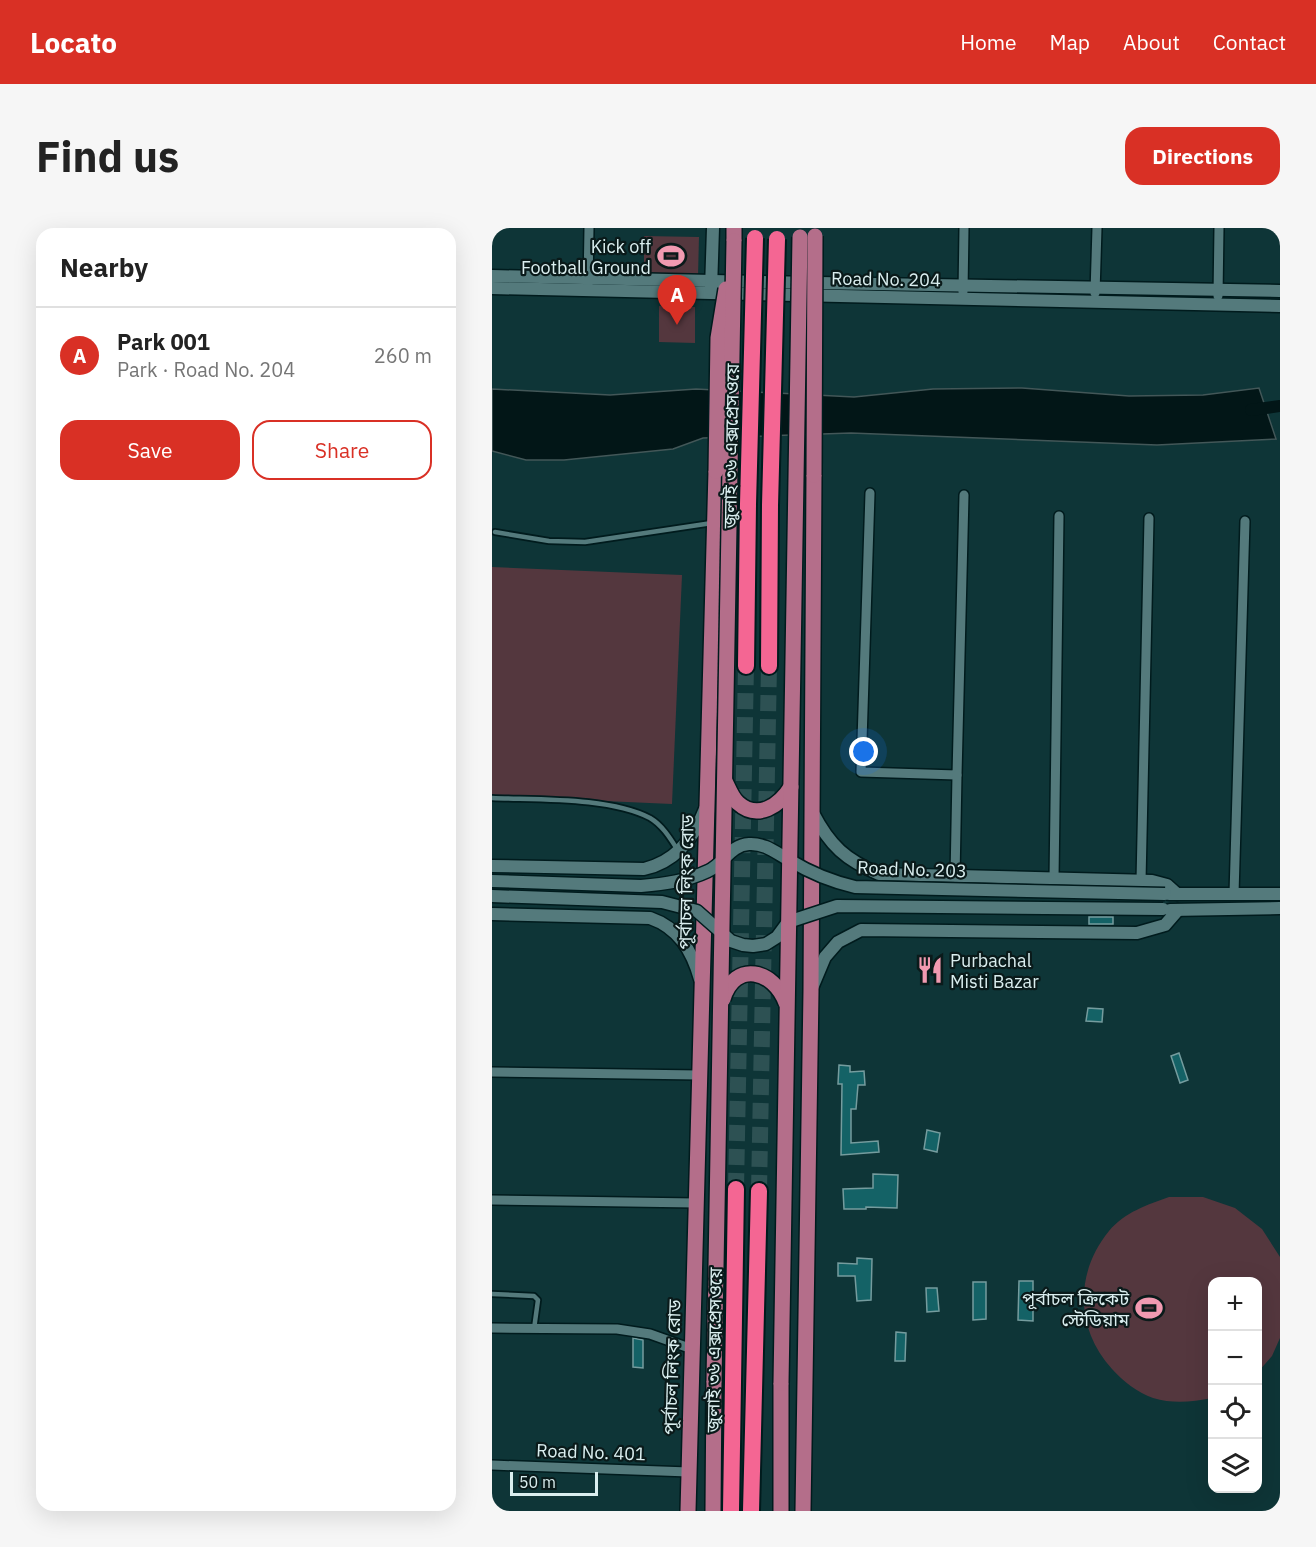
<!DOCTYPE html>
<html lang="en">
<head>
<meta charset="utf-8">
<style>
  body { margin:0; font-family:"IBM Plex Sans","Noto Sans Bengali",sans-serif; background:#f6f6f6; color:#222 }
  .controls { position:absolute; right:18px; bottom:18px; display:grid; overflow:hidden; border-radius:12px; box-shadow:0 6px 24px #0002 }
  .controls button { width:54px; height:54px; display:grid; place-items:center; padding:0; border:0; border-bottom:2px solid #e0e0e0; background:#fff; color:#222; font:30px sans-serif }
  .scale { position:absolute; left:18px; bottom:15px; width:88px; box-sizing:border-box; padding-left:6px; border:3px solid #daeeef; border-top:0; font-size:16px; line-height:21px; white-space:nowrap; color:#daeeef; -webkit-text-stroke:4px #0a1a1a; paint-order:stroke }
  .you { position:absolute; left:372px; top:524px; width:21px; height:21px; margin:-15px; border:4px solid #fff; border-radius:50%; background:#1a73e8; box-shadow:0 0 0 9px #1a73e833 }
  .badge { display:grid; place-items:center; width:39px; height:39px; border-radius:50%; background:#d93025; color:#fff; font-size:20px; font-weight:700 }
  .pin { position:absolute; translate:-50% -50px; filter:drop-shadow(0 2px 3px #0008) }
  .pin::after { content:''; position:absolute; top:32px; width:21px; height:18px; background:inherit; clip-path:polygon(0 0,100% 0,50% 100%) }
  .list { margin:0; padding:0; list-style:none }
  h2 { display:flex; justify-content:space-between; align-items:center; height:78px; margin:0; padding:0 24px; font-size:26px }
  h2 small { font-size:20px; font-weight:400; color:#767676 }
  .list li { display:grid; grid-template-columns:39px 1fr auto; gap:18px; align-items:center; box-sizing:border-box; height:96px; padding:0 24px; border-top:2px solid #e0e0e0 }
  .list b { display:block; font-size:22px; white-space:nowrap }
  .list p { margin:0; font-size:20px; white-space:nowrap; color:#767676 }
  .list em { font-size:20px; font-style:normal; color:#767676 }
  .actions { display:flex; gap:12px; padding:18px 24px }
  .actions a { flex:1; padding:14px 0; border:2px solid #d93025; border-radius:18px; text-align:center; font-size:21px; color:#d93025 }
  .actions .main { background:#d93025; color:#fff }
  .icon { flex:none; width:33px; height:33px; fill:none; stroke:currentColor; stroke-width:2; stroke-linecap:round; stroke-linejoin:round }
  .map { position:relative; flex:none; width:788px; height:1283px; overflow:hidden; border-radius:18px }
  header { display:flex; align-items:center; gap:36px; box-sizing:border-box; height:84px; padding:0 30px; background:#d93025; color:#fff }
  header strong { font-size:28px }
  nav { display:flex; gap:33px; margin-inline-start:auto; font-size:21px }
  .intro { display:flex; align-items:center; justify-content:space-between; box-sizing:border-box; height:144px; padding:0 36px }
  h1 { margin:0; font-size:42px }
  .button { padding:15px 27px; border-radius:18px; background:#d93025; color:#fff; font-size:21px; font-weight:700 }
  main { display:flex; gap:36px; padding:0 36px }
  aside { flex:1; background:#fff; border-radius:18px; box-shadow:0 6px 24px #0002 }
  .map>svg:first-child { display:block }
  .green { fill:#54373e }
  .water { fill:#021617; stroke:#435758; stroke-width:1.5 }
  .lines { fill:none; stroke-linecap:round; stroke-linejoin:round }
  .canal { stroke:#021617; stroke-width:12 }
  .building { fill:#146266; stroke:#759c9e; stroke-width:1.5 }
  .motorway-tunnel { stroke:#2d5153; stroke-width:16; stroke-dasharray:16 8; stroke-linecap:butt }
  .service-casing { stroke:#001b1d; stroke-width:8 }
  .minor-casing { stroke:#001b1d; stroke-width:12 }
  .tertiary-casing { stroke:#001b1d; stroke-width:15 }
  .primary-casing { stroke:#001b1d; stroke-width:18 }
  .motorway-casing { stroke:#001b1d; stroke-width:20 }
  .service { stroke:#547a7c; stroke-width:4.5 }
  .minor { stroke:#547a7c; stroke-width:9 }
  .tertiary { stroke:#547a7c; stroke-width:12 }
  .primary { stroke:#b46e8a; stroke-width:15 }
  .motorway { stroke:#f46693; stroke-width:16 }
  .tertiary-bridge-casing { stroke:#001b1d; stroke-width:15; stroke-linecap:butt }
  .primary-bridge-casing { stroke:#001b1d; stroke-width:18; stroke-linecap:butt }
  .motorway-bridge-casing { stroke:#001b1d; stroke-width:20; stroke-linecap:butt }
  .tertiary-bridge { stroke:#547a7c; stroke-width:12 }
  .primary-bridge { stroke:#b46e8a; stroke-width:15 }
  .motorway-bridge { stroke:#f46693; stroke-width:16 }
  .labels { text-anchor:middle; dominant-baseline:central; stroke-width:4.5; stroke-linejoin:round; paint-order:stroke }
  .poi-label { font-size:18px; fill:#daeeef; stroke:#0a1a1a; text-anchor:end }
  .street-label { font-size:18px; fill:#daeeef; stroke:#0a1a1a }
</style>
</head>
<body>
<header>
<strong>Locato</strong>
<nav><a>Home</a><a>Map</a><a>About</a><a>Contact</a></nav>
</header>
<div class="intro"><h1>Find us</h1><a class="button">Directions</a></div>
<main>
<aside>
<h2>Nearby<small></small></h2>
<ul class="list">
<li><span class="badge">A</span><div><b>Park 001</b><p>Park · Road No. 204</p></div><em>260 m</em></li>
</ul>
<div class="actions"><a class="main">Save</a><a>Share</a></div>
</aside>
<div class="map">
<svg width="788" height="1283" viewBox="0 0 788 1283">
  <rect width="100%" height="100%" fill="#0e3537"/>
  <!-- green -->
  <g class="green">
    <polygon points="152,8 207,9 206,48 152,47"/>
    <polygon points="167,78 203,79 203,115 167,114"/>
    <polygon points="0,339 190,347 180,576 0,568"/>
    <path d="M677 969H711L743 980 770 1001 788 1029V1110L780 1128 766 1144V1054H720V1170C700 1174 681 1176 661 1170 646 1165 631 1153 620 1141 583 1101 583 1044 617 1003 633 984 655 977 677 969Z"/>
  </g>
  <!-- water -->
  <polygon class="water" points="530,160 637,168 711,167 767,160 784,211 665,217 359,205 211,210 181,221 72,232 34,232 0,223 0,161 118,167 204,161 362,169 441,161"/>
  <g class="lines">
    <!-- canal -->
    <polyline class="canal" points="759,182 788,178"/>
  </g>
  <!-- building -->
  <g class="building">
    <rect x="597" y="689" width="24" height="7"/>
    <polygon points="596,780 611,781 610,794 594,793"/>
    <polygon points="687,825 696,852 688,855 679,828"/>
    <polygon points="347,837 358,838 358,844 372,843 373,857 366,857 364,881 359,881 359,915 386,913 387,924 349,927 350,856 346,856"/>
    <polygon points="435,902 448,905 445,924 432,921"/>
    <polygon points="381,946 406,947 405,980 374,979 374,981 352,981 351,961 381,960"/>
    <polygon points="365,1030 380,1031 379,1072 365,1073 363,1048 346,1048 346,1035 365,1036"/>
    <polygon points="527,1053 541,1053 541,1093 526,1092"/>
    <polygon points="481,1054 494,1054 494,1091 481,1092"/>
    <polygon points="434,1060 445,1060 447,1083 435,1084"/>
    <polygon points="404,1104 414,1105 413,1133 403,1133"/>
    <polygon points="141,1110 151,1112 151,1140 141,1139"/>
  </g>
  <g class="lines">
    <!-- motorway-tunnel -->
    <g class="motorway-tunnel">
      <polyline points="244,961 254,438"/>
      <polyline points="267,963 277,438"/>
    </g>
    <defs>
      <g id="service">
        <polyline points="3,304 57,313 93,314 220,295"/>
        <path d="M0 570C46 572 117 569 158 590 170 597 178 610 185 621"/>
        <polyline points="0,1066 42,1068 46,1072 42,1101"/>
      </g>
      <g id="minor">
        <polyline points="96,57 97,0"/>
        <polyline points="471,64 472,0"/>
        <polyline points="603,65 605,0"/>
        <polyline points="726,68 727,0"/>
        <polyline points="378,265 369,544 465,547 472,267"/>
        <polyline points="463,649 465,547"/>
        <polyline points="562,651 567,288"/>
        <polyline points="649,653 657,290"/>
        <polyline points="742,666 753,293"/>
        <polyline points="0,844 207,847"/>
        <polyline points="0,972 204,975"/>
        <polyline points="0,1100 125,1101 158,1106 200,1121"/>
        <polyline points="0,1237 197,1244"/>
      </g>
      <g id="tertiary">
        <polyline points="0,48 220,53 788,63"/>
        <polyline points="0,60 788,78"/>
        <polyline points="219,61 221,0"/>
        <path d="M321 585C338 618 354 632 387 646L660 653 675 657 685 666"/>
        <path d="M0 638 152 641C183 634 202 610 213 581"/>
        <polyline points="677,666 788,666"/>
        <polyline points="678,682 788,680"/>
        <path d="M0 686 158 690C187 700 200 723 208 751"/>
        <polyline points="320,760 333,729 346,714 369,702 645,705 673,697 686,682"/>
      </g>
      <g id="primary">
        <polyline points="242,13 242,0"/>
        <polyline points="289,1155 289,1283"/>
        <polyline points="196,1283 224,243"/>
        <polyline points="221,1283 222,1153"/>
        <polyline points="311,1283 319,763 322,247"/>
      </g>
      <g id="motorway">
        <polyline points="254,438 256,276"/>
        <polyline points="277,438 278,277"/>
        <polyline points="239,1283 244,961"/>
        <polyline points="259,1283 267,963"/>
      </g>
    </defs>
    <!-- service casing -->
    <use href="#service" class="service-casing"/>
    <!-- minor casing -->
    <use href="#minor" class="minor-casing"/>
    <!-- tertiary casing -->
    <use href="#tertiary" class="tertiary-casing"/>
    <!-- primary casing -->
    <use href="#primary" class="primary-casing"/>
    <!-- motorway casing -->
    <use href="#motorway" class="motorway-casing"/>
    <!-- service -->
    <use href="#service" class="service"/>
    <!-- minor -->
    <use href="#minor" class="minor"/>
    <!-- tertiary -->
    <use href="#tertiary" class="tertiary"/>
    <!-- primary -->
    <use href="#primary" class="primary"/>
    <!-- motorway -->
    <use href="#motorway" class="motorway"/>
    <defs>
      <g id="tertiary-bridge">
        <path d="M0 653 149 658C172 656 195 653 216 643 232 636 238 617 257 616 274 615 285 626 299 633 317 644 342 654 363 659L673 666"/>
        <polyline points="0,668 170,674 205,683 239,713 251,717 261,718 274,716 285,709 296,694 345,678 671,681"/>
      </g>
      <g id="primary-bridge">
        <polyline points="224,243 226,110 234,61"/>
        <polyline points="322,247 323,8"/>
        <path d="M233 553C237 561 240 570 246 575 266 593 288 577 299 559"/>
        <path d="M231 771C243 732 282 742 294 775"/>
        <polyline points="222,1153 242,13"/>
        <polyline points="289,1155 308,9"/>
      </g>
      <g id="motorway-bridge">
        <polyline points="256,276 263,10"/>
        <polyline points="278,277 285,11"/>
      </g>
    </defs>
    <!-- tertiary-bridge casing -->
    <use href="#tertiary-bridge" class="tertiary-bridge-casing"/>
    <!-- primary-bridge casing -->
    <use href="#primary-bridge" class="primary-bridge-casing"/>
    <!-- motorway-bridge casing -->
    <use href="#motorway-bridge" class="motorway-bridge-casing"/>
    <!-- tertiary-bridge -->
    <use href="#tertiary-bridge" class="tertiary-bridge"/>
    <!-- primary-bridge -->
    <use href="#primary-bridge" class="primary-bridge"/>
    <!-- motorway-bridge -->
    <use href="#motorway-bridge" class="motorway-bridge"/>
  </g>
  <!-- icons -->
  <defs>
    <symbol id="stadium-bare" viewBox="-9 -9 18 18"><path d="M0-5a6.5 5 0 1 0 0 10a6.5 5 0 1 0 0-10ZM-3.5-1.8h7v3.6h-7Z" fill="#f19ab1" stroke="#0a1a1a" stroke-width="2.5" paint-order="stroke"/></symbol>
    <symbol id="restaurant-bare" viewBox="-9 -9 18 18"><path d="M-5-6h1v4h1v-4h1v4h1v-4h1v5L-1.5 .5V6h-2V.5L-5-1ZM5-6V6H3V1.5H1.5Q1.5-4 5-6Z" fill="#f19ab1" stroke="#0a1a1a" stroke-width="2.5" paint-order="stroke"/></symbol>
  </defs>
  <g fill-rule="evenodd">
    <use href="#stadium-bare" x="160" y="9" width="38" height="38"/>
    <use href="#restaurant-bare" x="419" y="723" width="38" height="38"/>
    <use href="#stadium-bare" x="638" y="1061" width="38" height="38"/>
  </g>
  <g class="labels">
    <!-- poi labels -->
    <g class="poi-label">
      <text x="159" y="18">Kick off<tspan x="159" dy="21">Football Ground</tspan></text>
      <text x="458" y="732" text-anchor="start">Purbachal<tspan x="458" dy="21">Misti Bazar</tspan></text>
      <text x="637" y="1070">পূর্বাচল ক্রিকেট<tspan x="637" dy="21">স্টেডিয়াম</tspan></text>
    </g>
    <!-- street labels -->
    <g class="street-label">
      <text transform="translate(394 51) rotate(1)">Road No. 204</text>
      <text transform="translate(239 218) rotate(-89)">জুলাই ৩৬ এক্সপ্রেসওয়ে</text>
      <text transform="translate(420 641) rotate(2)">Road No. 203</text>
      <text transform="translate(194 654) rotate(-89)">পূর্বাচল লিংক রোড</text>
      <text transform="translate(222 1122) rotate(-89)">জুলাই ৩৬ এক্সপ্রেসওয়ে</text>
      <text transform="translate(180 1139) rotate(-88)">পূর্বাচল লিংক রোড</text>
      <text transform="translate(99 1224) rotate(2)">Road No. 401</text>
    </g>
  </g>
</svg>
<div class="controls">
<button>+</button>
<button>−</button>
<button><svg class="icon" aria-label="locate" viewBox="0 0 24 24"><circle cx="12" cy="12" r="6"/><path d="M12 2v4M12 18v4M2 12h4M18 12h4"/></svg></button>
<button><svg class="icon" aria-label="layers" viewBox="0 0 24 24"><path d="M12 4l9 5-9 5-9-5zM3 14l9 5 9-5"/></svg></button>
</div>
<div class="scale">50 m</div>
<div class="you"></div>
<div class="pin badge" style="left:185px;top:97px">A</div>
</div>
</main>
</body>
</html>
